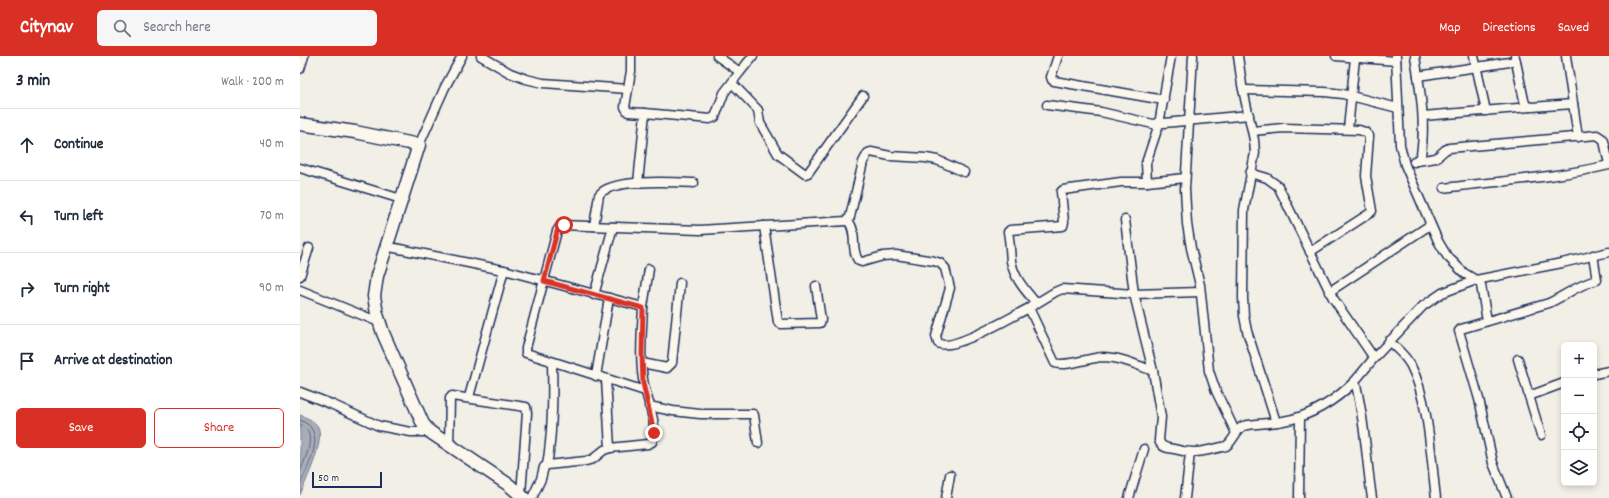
<!DOCTYPE html>
<html lang="en">
<head>
<meta charset="utf-8">
<style>
  body { margin:0; font-family:Dekko,sans-serif; background:#f6f6f7; color:#1f2937 }
  .controls { position:absolute; right:12px; bottom:12px; display:grid; overflow:hidden; border-radius:6px; box-shadow:0 2px 6px #0003 }
  .controls button { width:36px; height:36px; display:grid; place-items:center; padding:0; border:0; border-bottom:1px solid #e0e1e3; background:#fff; color:#1f2937; font:20px sans-serif }
  .scale { position:absolute; left:12px; bottom:10px; width:70px; box-sizing:border-box; padding-left:4px; border:2px solid #1b2f5e; border-top:0; font-size:11px; line-height:14px; white-space:nowrap; color:#1b2f5e; -webkit-text-stroke:3px #fbf7ec; paint-order:stroke }
  .stop { position:absolute; width:12px; height:12px; margin:-9px; border:3px solid #d93025; border-radius:50%; background:#fff }
  .stop.end { background:#d93025; border-color:#fff; box-shadow:0 1px 4px #0008 }
  .list { margin:0; padding:0; list-style:none }
  h2 { display:flex; justify-content:space-between; align-items:center; height:52px; margin:0; padding:0 16px; font-size:17px }
  h2 small { font-size:13px; font-weight:400; color:#747a83 }
  .list li { display:grid; grid-template-columns:26px 1fr auto; gap:12px; align-items:center; box-sizing:border-box; height:72px; padding:0 16px; border-top:1px solid #e0e1e3 }
  .list b { display:block; font-size:15px; white-space:nowrap }
  .list em { font-size:13px; font-style:normal; color:#747a83 }
  .actions { display:flex; gap:8px; padding:12px 16px }
  .actions a { flex:1; padding:9px 0; border:1px solid #d93025; border-radius:6px; text-align:center; font-size:14px; color:#d93025 }
  .actions .main { background:#d93025; color:#fff }
  .icon { flex:none; width:22px; height:22px; fill:none; stroke:currentColor; stroke-width:2; stroke-linecap:round; stroke-linejoin:round }
  .map { position:relative; flex:none; width:1309px; height:442px; overflow:hidden }
  header { display:flex; align-items:center; gap:24px; box-sizing:border-box; height:56px; padding:0 20px; background:#d93025; color:#fff }
  header strong { font-size:19px }
  nav { display:flex; gap:22px; margin-inline-start:auto; font-size:14px }
  .search { width:280px; height:36px; background:#f6f6f7; display:flex; align-items:center; gap:10px; box-sizing:border-box; padding:0 14px; border-radius:6px; color:#747a83; font-size:15px }
  main { display:flex }
  aside { flex:1; background:#fff }
  .map>svg:first-child { display:block }
  .water { fill:#a9adb7; stroke:#707b93 }
  .lines { fill:none; stroke-linecap:round; stroke-linejoin:round }
  .shore { stroke:#546182; stroke-width:1 }
  .street-casing { stroke:#1b2f5e; stroke-width:11 }
  .secondary-casing { stroke:#1b2f5e; stroke-width:15 }
  .street { stroke:#fbf7ec; stroke-width:8 }
  .secondary { stroke:#fbf7ec; stroke-width:12 }
  .route { stroke:#d93025; stroke-width:5 }
</style>
</head>
<body>
<header>
<strong>Citynav</strong>
<div class="search"><svg class="icon" aria-label="search" viewBox="0 0 24 24"><circle cx="10" cy="10" r="6"/><path d="M15 15l6 6"/></svg>Search here</div>
<nav><a>Map</a><a>Directions</a><a>Saved</a></nav>
</header>
<main>
<aside>
<h2>3 min<small>Walk · 200 m</small></h2>
<ul class="list">
<li><svg class="icon" aria-label="ahead" viewBox="0 0 24 24"><path d="M12 20V5M6 11l6-6 6 6"/></svg><div><b>Continue</b></div><em>40 m</em></li>
<li><svg class="icon" aria-label="left" viewBox="0 0 24 24"><path d="M17 20v-9H6M10 6l-5 5 5 5"/></svg><div><b>Turn left</b></div><em>70 m</em></li>
<li><svg class="icon" aria-label="right" viewBox="0 0 24 24"><path d="M7 20v-9h11M14 6l5 5-5 5"/></svg><div><b>Turn right</b></div><em>90 m</em></li>
<li><svg class="icon" aria-label="arrive" viewBox="0 0 24 24"><path d="M6 21V4h12l-3 4 3 4H6"/></svg><div><b>Arrive at destination</b></div></li>
</ul>
<div class="actions"><a class="main">Save</a><a>Share</a></div>
</aside>
<div class="map">
<svg width="1309" height="442" viewBox="0 0 1309 442">
  <rect width="100%" height="100%" fill="#f2efe6"/>
  <filter id="ink" filterUnits="userSpaceOnUse"><feTurbulence type="fractalNoise" baseFrequency=".025" numOctaves="2"/><feDisplacementMap in="SourceGraphic" scale="8" xChannelSelector="R" yChannelSelector="G"/><feConvolveMatrix kernelMatrix="1 2 1 2 8 2 1 2 1" color-interpolation-filters="sRGB"/></filter>
  <g filter="url(#ink)">
    <!-- water -->
    <path class="water" d="M0 359C7 362 14 364 18 371 25 386 6 424 0 439Z"/>
    <g class="lines">
      <!-- shore -->
      <g class="shore">
        <path d="M0 364C29 375 8 409 0 429"/>
        <path d="M0 369C19 376 5 402 0 416"/>
      </g>
      <defs>
        <g id="street">
          <polyline points="181,0 210,17 226,23 243,27 328,33"/>
          <polyline points="331,0 331,15 325,51 328,56 345,57 338,127"/>
          <polyline points="758,0 751,21 752,24 754,25 864,44"/>
          <polyline points="893,0 885,133 887,168 891,192 900,229 909,315 916,335 936,377"/>
          <polyline points="938,0 942,29 954,84 955,97 944,154 943,242 944,260 947,275 976,366"/>
          <polyline points="1036,0 1096,5"/>
          <polyline points="1096,0 1100,89 1105,109 1138,185 1147,200 1164,217 1179,226 1181,229 1187,265"/>
          <polyline points="1174,0 1186,55"/>
          <polyline points="1266,0 1278,81"/>
          <polyline points="1215,1 1224,44 1226,50 1232,51 1273,48"/>
          <polyline points="0,13 4,0"/>
          <polyline points="440,16 453,0"/>
          <polyline points="1118,20 1216,5"/>
          <polyline points="432,27 458,54 460,67 478,98 505,118 508,117 563,40"/>
          <polyline points="944,34 1025,36 1043,38 1098,52"/>
          <polyline points="747,49 801,56 853,68 949,59"/>
          <polyline points="345,57 410,63 415,61 424,37 440,16 417,0"/>
          <polyline points="1123,60 1230,51"/>
          <polyline points="1048,73 1055,2"/>
          <polyline points="953,75 983,72 1059,74 1065,76 1069,80 1066,120 1072,155 1070,157 1010,196"/>
          <polyline points="119,89 145,31 162,0"/>
          <polyline points="1117,105 1136,102 1145,94 1149,92 1297,79 1303,83 1304,85 1309,108"/>
          <path d="M1114 106 1119 102 1121 99C1126 66 1120 33 1115 0"/>
          <polyline points="0,112 101,143"/>
          <polyline points="950,117 967,122 978,130 1033,242 1074,302"/>
          <polyline points="847,126 846,107 859,68 871,0"/>
          <path d="M1144 132C1199 125 1255 122 1309 109"/>
          <polyline points="825,164 834,238 853,315"/>
          <path d="M548 165C558 175 550 196 559 205L562 206 583 200 596 199 634 205 640 207 645 212 650 232 636 280 638 287C651 297 713 260 729 252L755 307C766 311 789 302 802 301 820 301 837 309 853 315L861 361 859 384 860 387C863 392 868 392 874 393 894 399 906 395 926 390 934 385 935 375 943 370 956 367 970 368 983 365 1010 361 1036 344 1055 325"/>
          <path d="M294 170 299 139C310 122 374 126 394 127"/>
          <polyline points="464,170 478,266 481,268 520,267 521,264 516,230"/>
          <path d="M85 190 208 215 343 251C342 276 339 304 344 329 347 343 359 372 352 386L348 388 310 392 304 394 293 403 286 405 247 409 244 411 241 423 232 442"/>
          <polyline points="0,220 9,192"/>
          <polyline points="0,234 79,266"/>
          <polyline points="1029,236 1130,169"/>
          <polyline points="294,239 313,171"/>
          <path d="M736 247C725 234 714 222 711 205 710 195 710 186 708 176L710 174 763 170 764 166 761 136 763 134 821 126H847L885 122"/>
          <polyline points="732,250 755,236 762,233 834,238 900,236"/>
          <polyline points="343,251 349,213"/>
          <path d="M1089 285C1097 293 1106 300 1111 310 1129 345 1131 403 1136 442"/>
          <polyline points="1218,303 1229,340"/>
          <polyline points="342,307 367,312 372,307 380,227"/>
          <polyline points="1294,318 1309,315"/>
          <polyline points="296,320 309,242"/>
          <polyline points="306,323 310,392"/>
          <polyline points="345,335 226,297 226,292 257,175 261,169 400,174 546,165 550,161 563,106 568,97 571,96 590,100 626,102 637,104 664,116"/>
          <polyline points="0,336 31,348 79,370 111,376 130,376"/>
          <polyline points="169,341 204,214"/>
          <polyline points="349,350 373,355 400,358 453,358 454,359 458,387"/>
          <polyline points="1241,379 1229,340 1264,327"/>
          <polyline points="149,390 150,342 152,340 226,351 227,357 221,438"/>
          <path d="M247 409C253 375 253 341 252 306"/>
          <polyline points="646,442 650,419"/>
          <polyline points="829,442 844,393"/>
          <polyline points="885,442 890,397"/>
          <polyline points="999,442 1000,361"/>
          <path d="M1072 442C1066 403 1065 363 1055 325L1074 302 1123 250 1142 237 1176 224 1262 207 1309 196"/>
          <path d="M1207 442 1193 407 1179 343 1159 275 1161 273 1249 247C1266 239 1279 228 1297 224L1293 199"/>
        </g>
        <polyline id="secondary" points="0,68 55,76 119,89 77,220 74,240 77,258 83,277 123,368 130,376 209,429 224,442"/>
      </defs>
      <!-- street casing -->
      <use href="#street" class="street-casing"/>
      <!-- secondary casing -->
      <use href="#secondary" class="secondary-casing"/>
      <!-- street -->
      <use href="#street" class="street"/>
      <!-- secondary -->
      <use href="#secondary" class="secondary"/>
    </g>
  </g>
  <g class="lines" filter="url(#ink)">
    <!-- route -->
    <polyline class="route" points="264,169 260,169 258,172 244,225 343,252 342,298 343,327 354,377"/>
  </g>
</svg>
<div class="controls">
<button>+</button>
<button>−</button>
<button><svg class="icon" aria-label="locate" viewBox="0 0 24 24"><circle cx="12" cy="12" r="6"/><path d="M12 2v4M12 18v4M2 12h4M18 12h4"/></svg></button>
<button><svg class="icon" aria-label="layers" viewBox="0 0 24 24"><path d="M12 4l9 5-9 5-9-5zM3 14l9 5 9-5"/></svg></button>
</div>
<div class="scale">50 m</div>
<div class="stop" style="left:264px;top:169px"></div>
<div class="stop end" style="left:354px;top:377px"></div>
</div>
</main>
</body>
</html>
